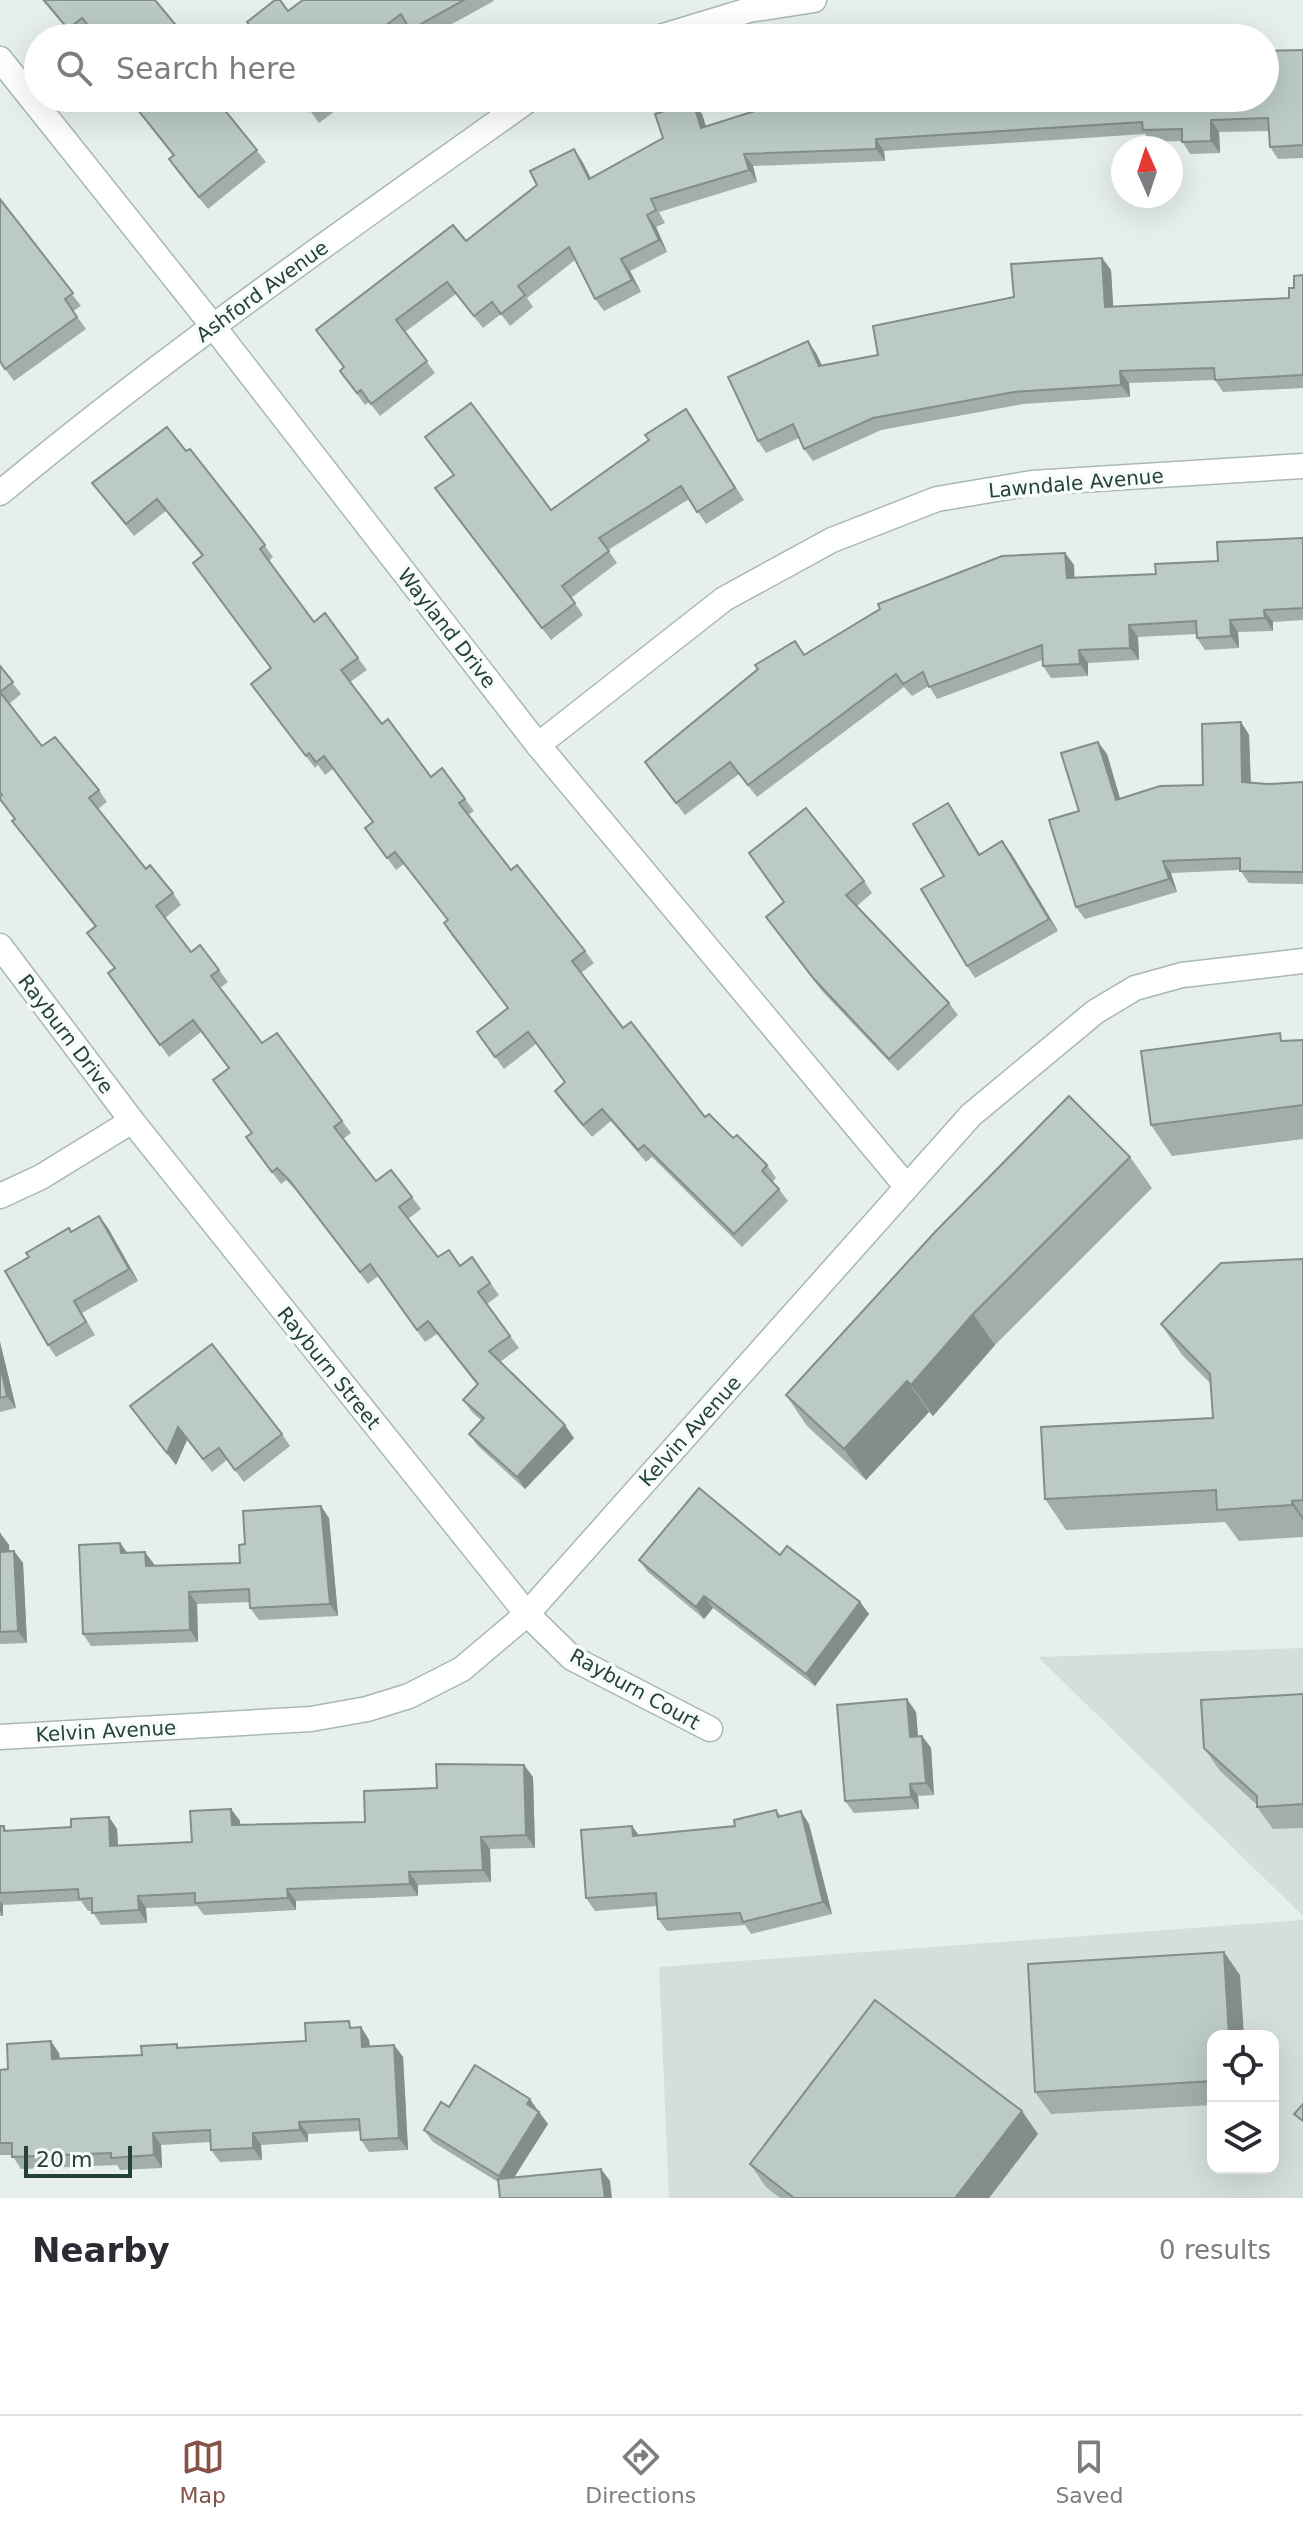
<!DOCTYPE html>
<html lang="en">
<head>
<meta charset="utf-8">
<style>
  body { margin:0; font-family:"DejaVu Sans",sans-serif; background:#f7f7f7; color:#2b2b33 }
  .controls { position:absolute; right:24px; bottom:24px; display:grid; overflow:hidden; border-radius:16px; box-shadow:0 8px 32px #0002 }
  .controls button { width:72px; height:72px; display:grid; place-items:center; padding:0; border:0; border-bottom:2px solid #e1e1e2; background:#fff; color:#2b2b33; font:40px sans-serif }
  .compass { position:absolute; left:1111px; top:136px; width:72px; height:72px; border-radius:50%; background:#fff; box-shadow:0 8px 32px #0002; rotate:357deg }
  .scale { position:absolute; left:24px; bottom:20px; width:108px; box-sizing:border-box; padding-left:8px; border:4px solid #24423a; border-top:0; font-size:22px; line-height:28px; white-space:nowrap; color:#24423a; -webkit-text-stroke:6px #f7fbf9; paint-order:stroke }
  .list { margin:0; padding:0; list-style:none }
  h2 { display:flex; justify-content:space-between; align-items:center; height:104px; margin:0; padding:0 32px; font-size:34px }
  h2 small { font-size:26px; font-weight:400; color:#7c7c81 }
  .icon { flex:none; width:44px; height:44px; fill:none; stroke:currentColor; stroke-width:2; stroke-linecap:round; stroke-linejoin:round }
  .map { position:relative; flex:none; width:1303px; height:2198px; overflow:hidden }
  .search { position:absolute; background:#fff; box-shadow:0 8px 32px #0002; left:24px; right:24px; top:24px; height:88px; display:flex; align-items:center; gap:20px; box-sizing:border-box; padding:0 28px; border-radius:44px; color:#7c7c81; font-size:30px }
  .sheet { height:216px; background:#fff }
  nav { display:flex; justify-content:space-around; align-items:center; box-sizing:border-box; height:112px; border-top:2px solid #e1e1e2; background:#fff; font-size:22px; color:#7c7c81 }
  nav a { display:grid; justify-items:center; gap:4px }
  nav .on { color:#855347 }
  .map>svg:first-child { display:block }
  .built { fill:#d4dfda; fill-rule:evenodd }
  .lines { fill:none; stroke-linecap:round; stroke-linejoin:round }
  .minor-casing { stroke:#a8b8b2; stroke-width:27 }
  .minor { stroke:#fff; stroke-width:24 }
  .wall { fill:#a1aea9 }
  .shaded-wall { fill:#838d89 }
  .building { fill:#bbcac4; stroke:#838d89; stroke-width:2 }
  .labels { text-anchor:middle; dominant-baseline:central; stroke-width:7; stroke-linejoin:round; paint-order:stroke }
  .street-label { font-size:20px; fill:#24423a; stroke:#f7fbf9 }
</style>
</head>
<body>
<div class="map">
<svg width="1303" height="2198" viewBox="0 0 1303 2198">
  <rect width="100%" height="100%" fill="#e6efeb"/>
  <!-- built -->
  <g class="built">
    <polygon points="1303,1648 1303,1916 1038,1657"/>
    <path d="M1303 1920V2198H669L659 1967ZM1213 2036H1273V2168H1213Z"/>
  </g>
  <g class="lines">
    <defs>
      <g id="minor">
        <polyline points="657,38 749,10 814,0"/>
        <polyline points="0,59 213,326 538,745 907,1187"/>
        <path d="M0 493C170 351 352 226 531 98"/>
        <polyline points="538,745 724,599 832,540 937,499 1032,483 1303,466"/>
        <polyline points="0,946 132,1121 527,1614 572,1658 710,1729"/>
        <polyline points="0,1196 41,1177 132,1121"/>
        <polyline points="0,1737 311,1719 367,1709 409,1696 462,1669 527,1614 971,1115 1095,1012 1135,988 1182,975 1303,961"/>
      </g>
    </defs>
    <!-- minor casing -->
    <use href="#minor" class="minor-casing"/>
    <!-- minor -->
    <use href="#minor" class="minor"/>
  </g>
  <!-- wall -->
  <g class="wall">
    <polygon points="42,0 155,0 183,36 182,38 97,38 90,30 80,38 75,38"/>
    <polygon points="303,0 493,0 494,1 426,38 415,38 408,27 394,38 258,38 288,11"/>
    <polygon points="1303,50 1303,158 1278,159 1270,147 1269,131 1219,132 1220,153 1190,154 1182,141 1151,142 1145,134 884,151 885,161 753,166 757,182 659,212 665,223 656,227 667,252 630,271 641,292 604,311 595,299 575,260 527,298 533,307 510,326 501,314 483,328 456,294 405,332 435,373 380,416 369,402 365,405 340,371 466,241 582,161 591,178 663,138 693,102 702,114 706,126"/>
    <polygon points="148,98 215,98 266,162 208,209 177,171 169,159 173,156 137,109 149,99"/>
    <polygon points="301,98 352,98 319,123"/>
    <polygon points="0,199 81,306 73,311 86,329 14,381 0,362"/>
    <polygon points="1102,258 1111,270 1113,307 1289,298 1303,275 1303,388 1223,392 1215,380 1129,383 1130,397 1023,404 881,430 813,461 804,449 799,438 766,453 758,441 816,353 822,366 878,355"/>
    <polygon points="694,421 744,500 706,524 689,499 608,550 617,563 571,598 583,615 551,640 435,488 453,475 551,510"/>
    <polygon points="186,451 249,524 273,557 269,561 314,622 358,658 367,670 350,682 382,724 431,777 442,768 474,811 468,815 511,870 585,951 594,963 581,973 623,1028 705,1117 767,1165 776,1178 772,1182 779,1189 788,1201 742,1247 652,1157 646,1162 611,1121 592,1137 563,1103 555,1091 565,1082 536,1044 504,1069 477,1032 508,1008 452,936 444,923 448,920 404,864 396,870 374,840 373,822 333,769 325,775 318,765 315,768 251,684 271,669 202,556 166,511 134,536 92,483"/>
    <polygon points="1303,538 1303,620 1273,622 1273,631 1238,632 1239,648 1205,650 1197,638 1197,634 1138,637 1139,660 1088,663 1088,676 1051,678 1043,666 1042,660 937,699 929,686 912,696 904,687 757,797 739,774 685,815 654,774 805,655 1065,553 1074,565 1074,578 1156,574 1218,561"/>
    <polygon points="0,666 21,694 9,704 42,746 99,790 107,802 98,809 146,869 173,893 181,905 165,918 191,952 200,945 228,982 220,988 262,1043 277,1033 351,1133 343,1139 376,1181 412,1197 421,1209 408,1219 438,1257 460,1266 472,1257 499,1295 487,1304 519,1348 500,1362 574,1438 525,1489 478,1446 469,1434 482,1421 472,1412 463,1400 477,1385 437,1334 425,1342 378,1276 368,1284 298,1192 286,1180 281,1184 255,1150 252,1133 228,1068 201,1032 169,1057 108,973 114,968 87,933 95,927 21,833 12,821 15,819 0,799 2,795 0,793"/>
    <polygon points="1241,722 1249,735 1251,783 1268,784 1303,782 1303,884 1249,883 1240,870 1171,873 1177,892 1085,919 1076,907 1079,811 1107,754 1120,799 1203,785"/>
    <polygon points="948,803 980,854 1011,853 1058,931 975,978 967,966 944,876"/>
    <polygon points="864,881 872,893 857,906 949,1003 958,1015 898,1071 822,991 766,917"/>
    <polygon points="1303,1040 1303,1139 1172,1156 1151,1125 1286,1041"/>
    <polygon points="1130,1157 1152,1188 995,1345 933,1416 929,1412 866,1480 807,1426 786,1395"/>
    <polygon points="108,1228 138,1281 82,1313 95,1335 56,1357 48,1345 71,1232"/>
    <polygon points="1303,1259 1303,1537 1239,1541 1225,1522 1066,1530 1045,1499 1213,1418 1210,1383 1182,1355 1161,1324"/>
    <polygon points="0,1342 16,1408 0,1412"/>
    <polygon points="130,1406 282,1434 290,1446 244,1482 227,1460 212,1472 187,1440 176,1465"/>
    <polygon points="329,1518 338,1616 259,1620 250,1608 250,1602 197,1604 198,1642 91,1646 83,1634 120,1543 127,1553 145,1552 154,1566 240,1563 245,1544"/>
    <polygon points="0,1533 9,1545 9,1552 14,1551 23,1563 27,1643 0,1644"/>
    <polygon points="780,1555 860,1602 869,1614 815,1686 713,1608 704,1619 648,1572 639,1560"/>
    <polygon points="1303,1694 1303,1828 1273,1829 1257,1807 1257,1805 1220,1771 1204,1748"/>
    <polygon points="916,1712 918,1736 922,1736 931,1748 934,1795 918,1796 919,1809 854,1813 845,1801"/>
    <polygon points="524,1765 533,1777 535,1848 490,1849 491,1882 418,1885 418,1896 296,1901 296,1910 204,1915 197,1906 146,1908 147,1923 101,1925 92,1911 88,1911 81,1901 3,1905 3,1916 0,1916 0,1826 4,1826 7,1831 71,1827 109,1817 117,1829 118,1845 192,1842 231,1809 240,1821 240,1825 365,1822 437,1788"/>
    <polygon points="776,1810 781,1816 809,1824 832,1914 751,1934 745,1925 667,1931 658,1919 657,1906 595,1911 586,1898 632,1826 639,1836 735,1826"/>
    <polygon points="1240,1975 1213,2036 1213,2105 1051,2114 1035,2092"/>
    <polygon points="361,2027 369,2040 370,2046 394,2045 403,2057 408,2150 369,2152 361,2140 360,2131 308,2134 308,2142 261,2145 262,2160 220,2162 211,2150 211,2142 161,2145 162,2168 120,2170 117,2165 21,2169 12,2155 0,2155 0,2070 8,2069 59,2053 60,2058 142,2055 180,2048 306,2041 354,2028"/>
    <polygon points="530,2099 548,2124 514,2178 601,2169 610,2181 498,2182 433,2142 424,2130 449,2107"/>
    <polygon points="1038,2134 989,2198 780,2198 766,2187 750,2164"/>
  </g>
  <!-- shaded-wall -->
  <g class="shaded-wall">
    <polygon points="693,102 702,114 710,140 701,128"/>
    <polygon points="1211,120 1219,132 1220,153 1211,141"/>
    <polygon points="876,139 884,151 885,161 876,149"/>
    <polygon points="574,149 582,161 597,191 589,179"/>
    <polygon points="744,154 753,166 757,182 749,170"/>
    <polygon points="647,215 656,227 667,252 659,240"/>
    <polygon points="1102,258 1111,270 1114,319 1105,307"/>
    <polygon points="621,259 630,271 641,292 632,280"/>
    <polygon points="808,341 816,353 828,378 819,366"/>
    <polygon points="1120,371 1129,383 1130,397 1121,385"/>
    <polygon points="1065,553 1074,565 1075,590 1067,578"/>
    <polygon points="1264,610 1273,622 1273,631 1265,618"/>
    <polygon points="1230,620 1238,632 1239,648 1231,636"/>
    <polygon points="1129,625 1138,637 1139,660 1130,648"/>
    <polygon points="1079,650 1088,663 1088,676 1080,664"/>
    <polygon points="1241,722 1249,735 1251,795 1242,782"/>
    <polygon points="1098,742 1107,754 1124,812 1116,800"/>
    <polygon points="1002,841 1011,853 1058,931 1049,919"/>
    <polygon points="1163,861 1171,873 1177,892 1169,879"/>
    <polygon points="99,1216 108,1228 138,1281 129,1269"/>
    <polygon points="973,1314 995,1345 933,1416 911,1385"/>
    <polygon points="0,1342 16,1408 7,1396 0,1365"/>
    <polygon points="907,1381 929,1412 866,1480 844,1449"/>
    <polygon points="565,1425 574,1438 525,1489 517,1477"/>
    <polygon points="178,1427 187,1440 176,1465 167,1453"/>
    <polygon points="1292,1501 1303,1517 1303,1520 1292,1505"/>
    <polygon points="321,1506 329,1518 338,1616 330,1604"/>
    <polygon points="0,1533 9,1545 10,1564 1,1552"/>
    <polygon points="120,1543 129,1555 121,1553"/>
    <polygon points="14,1551 23,1563 27,1643 18,1631"/>
    <polygon points="145,1552 154,1564 154,1578 146,1566"/>
    <polygon points="189,1592 197,1604 198,1642 190,1630"/>
    <polygon points="704,1596 713,1608 704,1619 696,1607"/>
    <polygon points="860,1602 869,1614 815,1686 806,1674"/>
    <polygon points="907,1699 916,1712 919,1749 910,1737"/>
    <polygon points="922,1736 931,1748 934,1795 926,1783"/>
    <polygon points="524,1765 533,1777 535,1848 526,1835"/>
    <polygon points="910,1784 918,1796 919,1809 911,1797"/>
    <polygon points="231,1809 240,1821 241,1837 232,1825"/>
    <polygon points="801,1811 809,1824 832,1914 823,1902"/>
    <polygon points="109,1817 117,1829 119,1858 110,1846"/>
    <polygon points="632,1826 641,1838 633,1836"/>
    <polygon points="481,1837 490,1849 491,1882 483,1870"/>
    <polygon points="409,1872 418,1885 418,1896 410,1884"/>
    <polygon points="287,1889 296,1901 296,1910 288,1898"/>
    <polygon points="138,1896 146,1908 147,1923 139,1910"/>
    <polygon points="0,1901 3,1905 3,1916 0,1911"/>
    <polygon points="1224,1952 1240,1975 1244,2036 1229,2036"/>
    <polygon points="361,2027 369,2040 370,2059 362,2047"/>
    <polygon points="51,2041 59,2053 60,2071 52,2059"/>
    <polygon points="394,2045 403,2057 408,2150 399,2138"/>
    <polygon points="530,2099 538,2112 527,2104"/>
    <polygon points="1022,2111 1038,2134 989,2198 955,2198"/>
    <polygon points="539,2112 548,2124 507,2188 499,2176"/>
    <polygon points="299,2122 308,2134 308,2142 300,2130"/>
    <polygon points="153,2133 161,2145 162,2168 154,2155"/>
    <polygon points="253,2133 261,2145 262,2160 253,2148"/>
    <polygon points="601,2169 610,2181 612,2198 605,2198"/>
  </g>
  <!-- building -->
  <g class="building">
    <polygon points="44,0 155,0 175,24 163,34 167,38 99,38 82,18 68,29"/>
    <polygon points="275,0 280,0 288,11 303,0 464,0 410,30 401,14 369,38 259,38 247,22"/>
    <polygon points="1303,50 1303,145 1270,147 1268,118 1211,120 1211,141 1182,142 1182,129 1143,130 1142,122 876,139 876,149 744,154 749,170 651,199 656,210 647,215 659,240 621,259 632,280 595,299 569,247 518,286 525,295 501,314 492,302 474,316 447,282 396,320 427,361 371,404 361,390 357,393 340,371 344,367 316,330 453,225 466,241 537,185 530,171 574,149 589,179 663,138 655,114 693,102 701,128 774,105 774,98 1265,98 1265,51"/>
    <polygon points="150,98 215,98 257,150 199,197 169,159 174,155 137,109"/>
    <polygon points="301,98 327,98 310,111"/>
    <polygon points="0,199 73,293 65,299 77,317 5,369 0,361"/>
    <polygon points="1102,258 1105,307 1289,298 1289,288 1294,288 1294,276 1303,275 1303,375 1215,380 1214,368 1120,371 1121,385 1014,392 873,418 804,449 793,424 758,441 728,377 808,341 819,366 878,355 873,326 1014,297 1011,264"/>
    <polygon points="471,403 551,510 649,440 645,435 686,409 735,488 697,512 681,486 599,538 609,551 562,586 575,603 542,628 435,488 454,475 425,437"/>
    <polygon points="167,427 186,451 190,449 249,524 265,545 260,549 314,622 325,613 358,658 341,670 382,724 388,719 431,777 442,768 465,799 459,803 511,870 517,865 585,951 572,961 623,1028 631,1022 705,1117 709,1114 733,1138 737,1135 767,1165 762,1171 779,1189 734,1234 644,1145 638,1150 602,1109 583,1125 555,1091 565,1082 528,1032 495,1057 477,1032 508,1008 444,923 448,920 395,852 387,858 365,828 373,822 324,756 316,762 309,753 306,756 251,684 271,668 193,563 203,555 157,499 126,524 92,483"/>
    <polygon points="1303,538 1303,608 1264,610 1265,618 1230,620 1231,636 1197,638 1196,621 1129,625 1130,648 1079,650 1080,664 1043,666 1042,645 929,687 923,672 903,684 896,674 748,785 730,762 676,803 645,762 758,669 755,665 795,641 804,655 880,609 878,604 1002,556 1065,553 1067,578 1156,574 1155,564 1218,561 1217,542"/>
    <polygon points="0,666 13,682 0,692 42,746 55,737 99,790 89,798 146,869 150,865 173,893 156,906 191,952 200,945 219,970 211,976 262,1043 277,1033 342,1121 334,1127 376,1181 391,1170 412,1197 399,1207 438,1257 449,1250 460,1266 472,1257 490,1283 478,1292 510,1336 489,1351 565,1425 517,1477 469,1434 484,1418 463,1400 478,1384 428,1321 417,1330 370,1264 360,1272 289,1180 277,1168 272,1172 246,1137 252,1133 213,1080 229,1068 193,1020 160,1045 108,973 115,968 87,933 96,926 12,821 15,819 0,799 0,796 2,795 0,792"/>
    <polygon points="1241,722 1242,782 1268,784 1303,782 1303,872 1240,871 1240,858 1163,861 1169,879 1076,907 1049,820 1079,811 1061,753 1098,742 1116,800 1160,786 1203,785 1202,724"/>
    <polygon points="948,803 979,855 1002,841 1049,919 967,966 921,889 944,876 913,824"/>
    <polygon points="806,808 864,881 846,895 949,1003 889,1059 814,979 766,917 784,902 749,853"/>
    <polygon points="1280,1033 1281,1041 1303,1040 1303,1105 1151,1125 1141,1051"/>
    <polygon points="1069,1096 1130,1157 973,1314 911,1385 907,1381 844,1449 786,1395 935,1232"/>
    <polygon points="99,1216 129,1269 74,1301 86,1322 48,1345 5,1271 29,1257 26,1253 69,1228 71,1232"/>
    <polygon points="1303,1259 1303,1500 1292,1501 1292,1505 1217,1510 1216,1490 1045,1499 1041,1427 1213,1418 1210,1374 1161,1324 1221,1263"/>
    <polygon points="212,1344 282,1434 235,1470 219,1448 203,1459 178,1427 167,1453 130,1406"/>
    <polygon points="0,1365 7,1396 0,1398"/>
    <polygon points="699,1488 780,1555 787,1546 860,1602 806,1674 704,1596 696,1607 639,1560"/>
    <polygon points="321,1506 330,1604 250,1608 249,1589 189,1592 190,1630 83,1634 79,1545 120,1543 121,1553 145,1552 146,1566 240,1563 239,1545 245,1544 243,1511"/>
    <polygon points="0,1533 1,1552 14,1551 18,1631 0,1632"/>
    <polygon points="1303,1694 1303,1804 1257,1807 1257,1796 1204,1748 1201,1700"/>
    <polygon points="907,1699 910,1737 922,1736 926,1783 910,1784 911,1797 845,1801 837,1705"/>
    <polygon points="436,1764 524,1765 526,1835 481,1837 483,1870 409,1872 410,1884 287,1889 288,1898 195,1903 195,1893 138,1896 139,1910 92,1913 92,1898 79,1899 78,1889 0,1893 0,1826 4,1826 4,1831 71,1827 71,1819 109,1817 110,1846 192,1842 190,1811 231,1809 232,1825 365,1822 364,1791 437,1788"/>
    <polygon points="776,1810 778,1817 801,1811 823,1902 743,1922 740,1913 658,1919 656,1893 586,1898 581,1830 632,1826 633,1836 735,1826 734,1820"/>
    <polygon points="1224,1952 1229,2036 1213,2036 1213,2081 1035,2092 1028,1964"/>
    <polygon points="875,2000 1022,2111 955,2198 794,2198 750,2164"/>
    <polygon points="349,2021 350,2028 361,2027 362,2047 394,2045 399,2138 361,2140 359,2119 299,2122 300,2130 253,2133 253,2148 211,2150 210,2130 153,2133 154,2155 111,2158 111,2153 12,2157 12,2143 0,2143 0,2070 8,2069 7,2044 51,2041 52,2059 142,2055 141,2046 177,2044 177,2048 306,2041 305,2023"/>
    <polygon points="475,2065 530,2099 527,2104 539,2112 499,2176 424,2130 441,2102 449,2107"/>
    <polygon points="1303,2104 1303,2121 1294,2114"/>
    <polygon points="601,2169 605,2198 500,2198 498,2179"/>
  </g>
  <g class="labels">
    <!-- street labels -->
    <g class="street-label">
      <text transform="translate(262 291) rotate(-36)">Ashford Avenue</text>
      <text transform="translate(1076 483) rotate(-5)">Lawndale Avenue</text>
      <text transform="translate(447 628) rotate(52)">Wayland Drive</text>
      <text transform="translate(66 1034) rotate(53)">Rayburn Drive</text>
      <text transform="translate(329 1368) rotate(51)">Rayburn Street</text>
      <text transform="translate(690 1431) rotate(-48)">Kelvin Avenue</text>
      <text transform="translate(635 1689) rotate(29)">Rayburn Court</text>
      <text transform="translate(106 1731) rotate(-3)">Kelvin Avenue</text>
    </g>
  </g>
</svg>
<div class="controls">
<button><svg class="icon" aria-label="locate" viewBox="0 0 24 24"><circle cx="12" cy="12" r="6"/><path d="M12 2v4M12 18v4M2 12h4M18 12h4"/></svg></button>
<button><svg class="icon" aria-label="layers" viewBox="0 0 24 24"><path d="M12 4l9 5-9 5-9-5zM3 14l9 5 9-5"/></svg></button>
</div>
<svg class="compass" viewBox="-18 -18 36 36"><path d="M0-13l5 13h-10z" fill="#e53935"/><path d="M0 13l5-13h-10z" fill="#7c7c81"/></svg>
<div class="scale">20 m</div>
<div class="search"><svg class="icon" aria-label="search" viewBox="0 0 24 24"><circle cx="10" cy="10" r="6"/><path d="M15 15l6 6"/></svg>Search here</div>
</div>
<section class="sheet">
<h2>Nearby<small>0 results</small></h2>
<ul class="list">
</ul>
</section>
<nav>
<a class="on"><svg class="icon" aria-label="map" viewBox="0 0 24 24"><path d="M3 6l6-2 6 2 6-2v14l-6 2-6-2-6 2zM9 4v14M15 6v14"/></svg>Map</a>
<a><svg class="icon" aria-label="directions" viewBox="0 0 24 24"><path d="M12 3l9 9-9 9-9-9zM9 14v-3h6M13 9l2 2-2 2"/></svg>Directions</a>
<a><svg class="icon" aria-label="saved" viewBox="0 0 24 24"><path d="M7 4h10v16l-5-4-5 4z"/></svg>Saved</a>
</nav>
</body>
</html>
